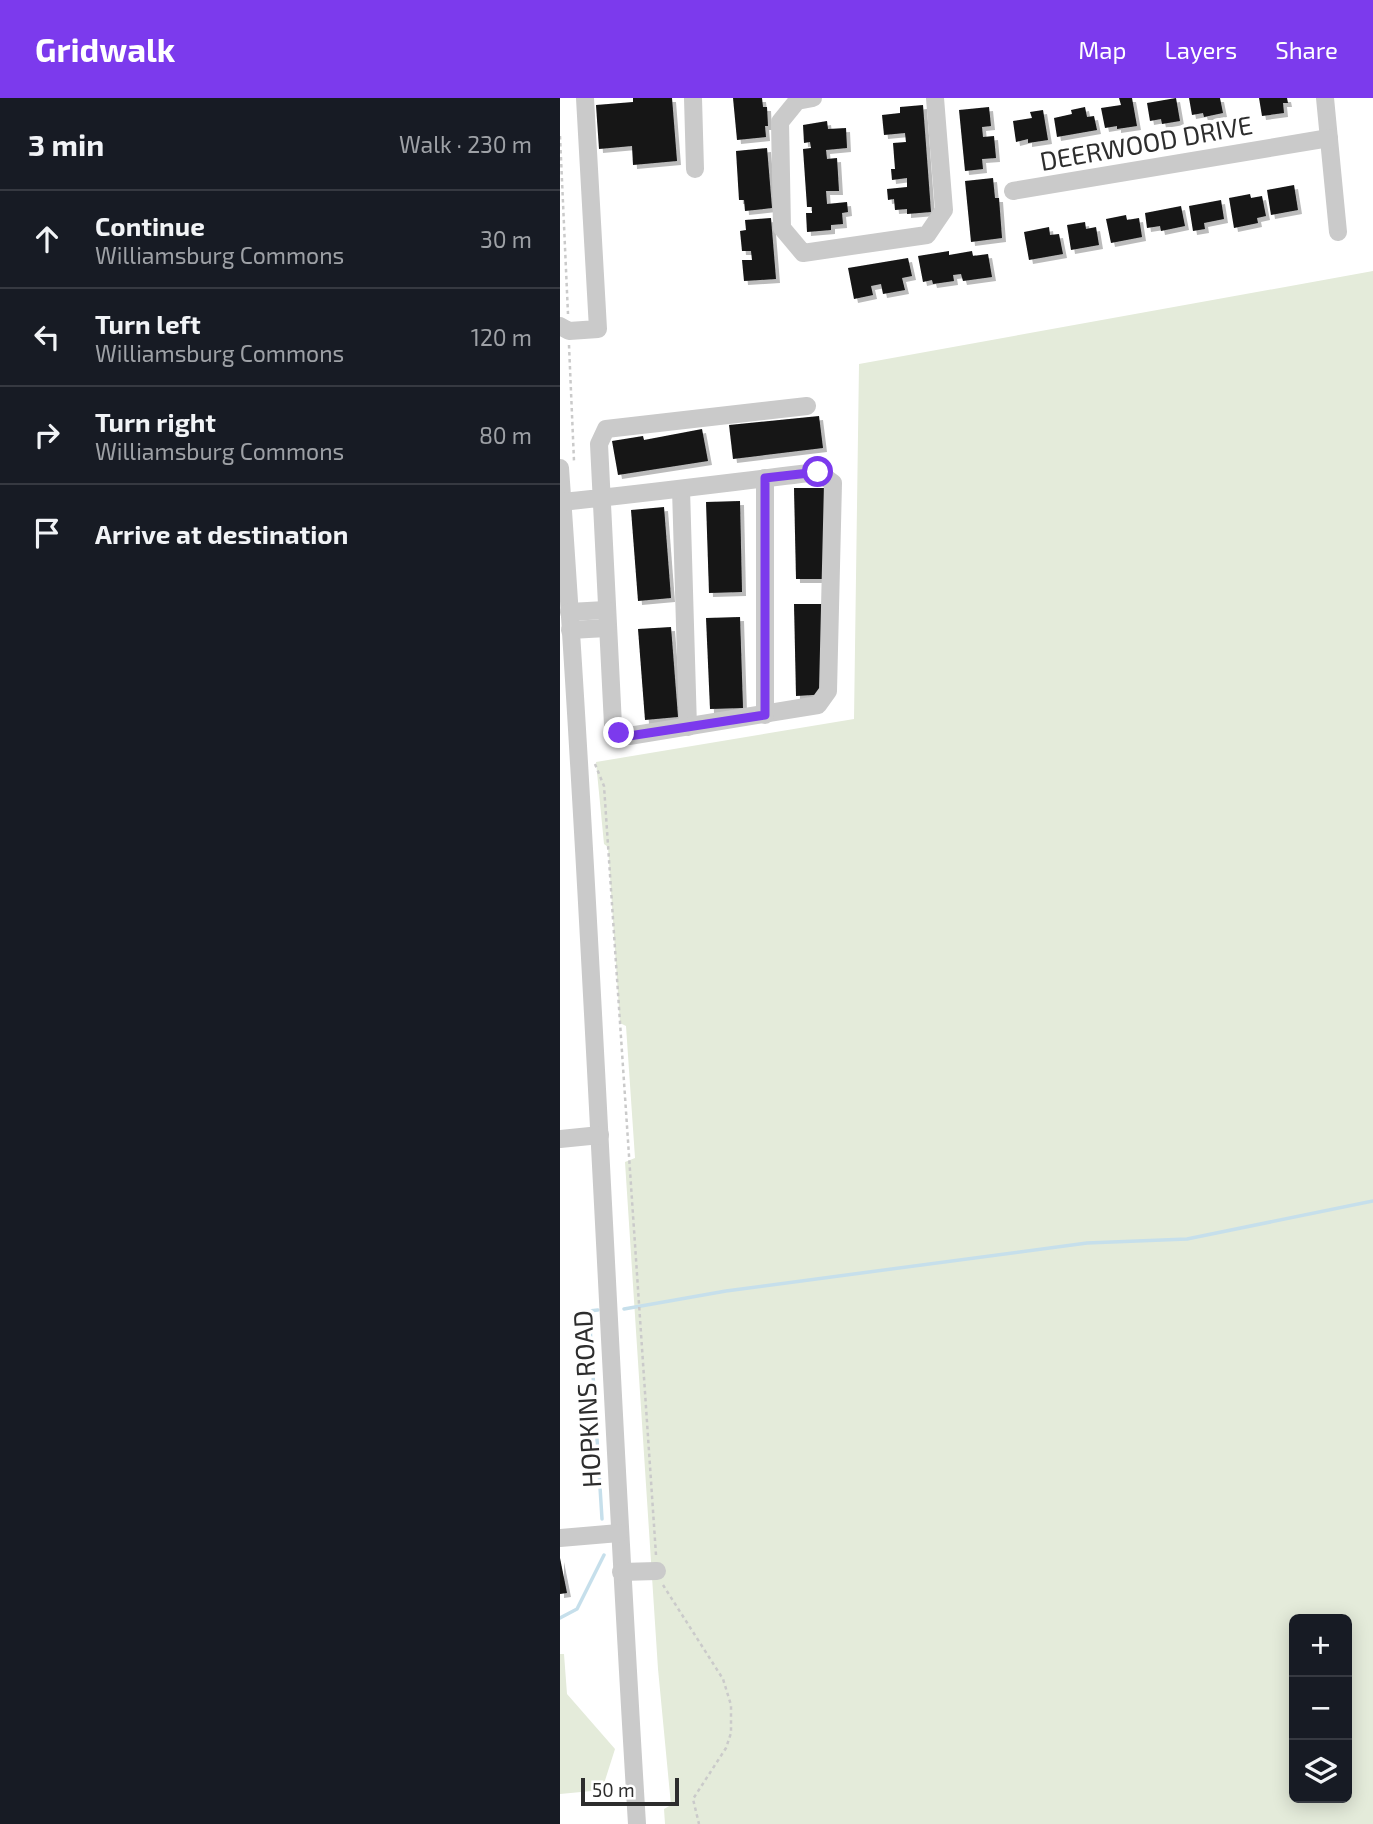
<!DOCTYPE html>
<html lang="en">
<head>
<meta charset="utf-8">
<style>
  body { margin:0; font-family:"Exo 2",sans-serif; background:#242831; color:#f1f3f6 }
  .controls { position:absolute; right:21px; bottom:21px; display:grid; overflow:hidden; border-radius:10px; box-shadow:0 4px 18px #0003 }
  .controls button { width:63px; height:63px; display:grid; place-items:center; padding:0; border:0; border-bottom:2px solid #363941; background:#171b24; color:#f1f3f6; font:35px sans-serif }
  .scale { position:absolute; left:21px; bottom:18px; width:98px; box-sizing:border-box; padding-left:7px; border:4px solid #2d2d2d; border-top:0; font-size:19px; line-height:24px; white-space:nowrap; color:#2d2d2d; -webkit-text-stroke:5px #fff; paint-order:stroke }
  .stop { position:absolute; width:21px; height:21px; margin:-16px; border:5px solid #7c3aed; border-radius:50%; background:#fff }
  .stop.end { background:#7c3aed; border-color:#fff; box-shadow:0 2px 7px #0008 }
  .list { margin:0; padding:0; list-style:none }
  h2 { display:flex; justify-content:space-between; align-items:center; height:91px; margin:0; padding:0 28px; font-size:30px }
  h2 small { font-size:23px; font-weight:400; color:#9ea1a6 }
  .list li { display:grid; grid-template-columns:46px 1fr auto; gap:21px; align-items:center; box-sizing:border-box; height:98px; padding:0 28px; border-top:2px solid #363941 }
  .list b { display:block; font-size:26px; white-space:nowrap }
  .list p { margin:0; font-size:23px; white-space:nowrap; color:#9ea1a6 }
  .list em { font-size:23px; font-style:normal; color:#9ea1a6 }
  .icon { flex:none; width:38px; height:38px; fill:none; stroke:currentColor; stroke-width:2; stroke-linecap:round; stroke-linejoin:round }
  .map { position:relative; flex:none; width:813px; height:1726px; overflow:hidden }
  header { display:flex; align-items:center; gap:42px; box-sizing:border-box; height:98px; padding:0 35px; background:#7c3aed; color:#fff }
  header strong { font-size:33px }
  nav { display:flex; gap:38px; margin-inline-start:auto; font-size:24px }
  main { display:flex }
  aside { flex:1; background:#171b24 }
  .map>svg:first-child { display:block }
  .green { fill:#e4ebda; fill-rule:evenodd }
  .lines { fill:none; stroke-linecap:round; stroke-linejoin:round }
  .stream { stroke:#c6dfeb; stroke-width:3.5 }
  .building { fill:#141414; filter:url(#shadow) }
  .path { stroke:#cacaca; stroke-width:2.5; stroke-dasharray:3.5 3.5; stroke-linecap:butt }
  .minor { stroke:#cacaca; stroke-width:18 }
  .route { stroke:#7c3aed; stroke-width:9 }
  .labels { text-anchor:middle; dominant-baseline:central; stroke-width:7; stroke-linejoin:round; paint-order:stroke }
  .street-label { font-size:26px; fill:#2d2d2d; stroke:#fff }
</style>
</head>
<body>
<header>
<strong>Gridwalk</strong>
<nav><a>Map</a><a>Layers</a><a>Share</a></nav>
</header>
<main>
<aside>
<h2>3 min<small>Walk · 230 m</small></h2>
<ul class="list">
<li><svg class="icon" aria-label="ahead" viewBox="0 0 24 24"><path d="M12 20V5M6 11l6-6 6 6"/></svg><div><b>Continue</b><p>Williamsburg Commons</p></div><em>30 m</em></li>
<li><svg class="icon" aria-label="left" viewBox="0 0 24 24"><path d="M17 20v-9H6M10 6l-5 5 5 5"/></svg><div><b>Turn left</b><p>Williamsburg Commons</p></div><em>120 m</em></li>
<li><svg class="icon" aria-label="right" viewBox="0 0 24 24"><path d="M7 20v-9h11M14 6l5 5-5 5"/></svg><div><b>Turn right</b><p>Williamsburg Commons</p></div><em>80 m</em></li>
<li><svg class="icon" aria-label="arrive" viewBox="0 0 24 24"><path d="M6 21V4h12l-3 4 3 4H6"/></svg><div><b>Arrive at destination</b></div></li>
</ul>
</aside>
<div class="map">
<svg width="813" height="1726" viewBox="0 0 813 1726">
  <defs>
    <filter id="shadow"><feDropShadow dx="4" dy="4" stdDeviation="0" flood-color="#0004"/></filter>
  </defs>
  <rect width="100%" height="100%" fill="#fff"/>
  <!-- green -->
  <g class="green">
    <path d="M813 173V1726H105L104 1711 111 1707 98 1571 65 1064 75 1060 66 928 60 925 48 749 44 746 36 664 294 621 299 266ZM734 1521H787V1700H734Z"/>
    <polygon points="0,1556 4,1556 7,1596 55,1651 42,1692 0,1696"/>
  </g>
  <g class="lines">
    <!-- stream -->
    <g class="stream">
      <polyline points="64,1211 166,1193 527,1145 627,1141 813,1103"/>
      <polyline points="38,1212 29,1213 42,1421"/>
      <polyline points="0,1520 17,1511 44,1457"/>
    </g>
  </g>
  <!-- building -->
  <g class="building">
    <polygon points="73,0 112,0 117,63 73,67 72,48 39,51 36,7 73,4"/>
    <polygon points="173,0 202,0 203,9 207,9 208,28 205,28 206,39 177,42"/>
    <polygon points="559,0 572,0 577,28 557,31 557,28 545,30 541,10 561,7"/>
    <polygon points="616,0 620,23 602,26 601,21 590,23 587,5"/>
    <polygon points="629,0 660,0 663,15 644,19 643,15 632,17"/>
    <polygon points="699,0 727,0 728,5 723,5 724,15 702,18"/>
    <polygon points="363,7 371,114 347,116 347,111 335,112 334,101 328,102 327,91 347,89 347,80 332,82 331,71 335,71 333,45 346,44 345,35 324,37 322,17 340,15 340,9"/>
    <polygon points="429,9 431,28 422,29 423,39 434,38 436,60 422,61 423,71 405,73 399,12"/>
    <polygon points="525,9 527,19 534,18 537,32 497,39 494,20 512,16 511,12"/>
    <polygon points="483,12 488,42 468,45 468,41 456,44 453,23 472,20 470,14"/>
    <polygon points="267,23 268,31 286,30 287,50 266,52 267,61 277,60 279,93 266,93 267,106 287,104 288,114 282,115 283,126 271,127 271,132 247,134 246,115 252,115 252,109 247,109 243,51 251,50 250,44 244,45 243,27"/>
    <polygon points="207,50 212,110 185,113 184,102 179,102 176,53"/>
    <polygon points="433,80 435,100 439,100 442,140 411,144 405,83"/>
    <polygon points="734,87 738,112 711,117 707,92"/>
    <polygon points="690,96 691,100 702,98 706,118 697,120 698,125 674,130 669,100"/>
    <polygon points="661,102 664,121 644,125 645,131 633,133 629,108"/>
    <polygon points="621,108 625,128 601,133 600,128 587,130 585,115"/>
    <polygon points="566,117 567,122 579,120 582,139 551,145 546,121"/>
    <polygon points="211,120 216,181 184,183 182,162 192,162 191,153 182,153 180,133 186,132 185,122"/>
    <polygon points="525,124 526,131 536,129 539,147 511,152 507,127"/>
    <polygon points="489,129 490,137 499,136 503,156 469,162 464,134"/>
    <polygon points="389,153 389,157 412,153 413,158 428,156 432,179 403,183 401,176 393,177 394,183 373,186 372,182 363,184 358,158"/>
    <polygon points="348,160 352,178 342,180 345,192 323,196 321,186 311,188 313,197 294,201 288,170"/>
    <polygon points="259,318 263,350 173,361 169,327"/>
    <polygon points="142,331 148,363 58,377 52,343 83,338 84,342"/>
    <polygon points="234,390 268,390 270,481 236,481"/>
    <polygon points="180,403 182,494 149,495 146,404"/>
    <polygon points="104,409 111,500 78,503 71,412"/>
    <polygon points="234,506 268,506 269,596 236,598"/>
    <polygon points="180,519 183,610 150,611 146,520"/>
    <polygon points="111,529 118,619 85,622 78,531"/>
    <polygon points="0,1460 7,1495 0,1496"/>
  </g>
  <g class="lines">
    <!-- path -->
    <g class="path">
      <polyline points="0,38 8,216"/>
      <polyline points="9,247 14,363"/>
      <polyline points="35,666 44,688 96,1457"/>
      <polyline points="103,1487 163,1581 171,1607 171,1635 166,1650 133,1701 139,1726"/>
    </g>
    <!-- minor -->
    <g class="minor">
      <polyline points="133,0 135,71"/>
      <polyline points="253,0 237,3 220,24 222,130 243,155 367,137 384,112 375,0"/>
      <polyline points="765,0 778,134"/>
      <polyline points="453,93 769,40"/>
      <polyline points="0,228 9,233 38,231 25,0"/>
      <path d="M0 370C32 822 49 1274 77 1726"/>
      <polyline points="121,391 128,629"/>
      <path d="M2 404C88 395 173 384 258 374L273 385 268 593 258 607 69 638 59 635 53 627 39 346 46 331 247 308"/>
      <polyline points="9,514 46,512"/>
      <polyline points="10,532 47,530"/>
      <polyline points="205,617 205,380"/>
      <polyline points="0,1041 40,1037"/>
      <polyline points="0,1440 59,1435"/>
      <polyline points="61,1474 97,1473"/>
    </g>
  </g>
  <g class="lines">
    <!-- route -->
    <polyline class="route" points="59,635 69,638 205,617 205,380 258,374"/>
  </g>
  <g class="labels">
    <!-- street labels -->
    <g class="street-label">
      <text transform="translate(586 44) rotate(-10)">DEERWOOD DRIVE</text>
      <text transform="translate(26 1301) rotate(-93)">HOPKINS ROAD</text>
    </g>
  </g>
</svg>
<div class="controls">
<button>+</button>
<button>−</button>
<button><svg class="icon" aria-label="layers" viewBox="0 0 24 24"><path d="M12 4l9 5-9 5-9-5zM3 14l9 5 9-5"/></svg></button>
</div>
<div class="scale">50 m</div>
<div class="stop" style="left:258px;top:374px"></div>
<div class="stop end" style="left:59px;top:635px"></div>
</div>
</main>
</body>
</html>
